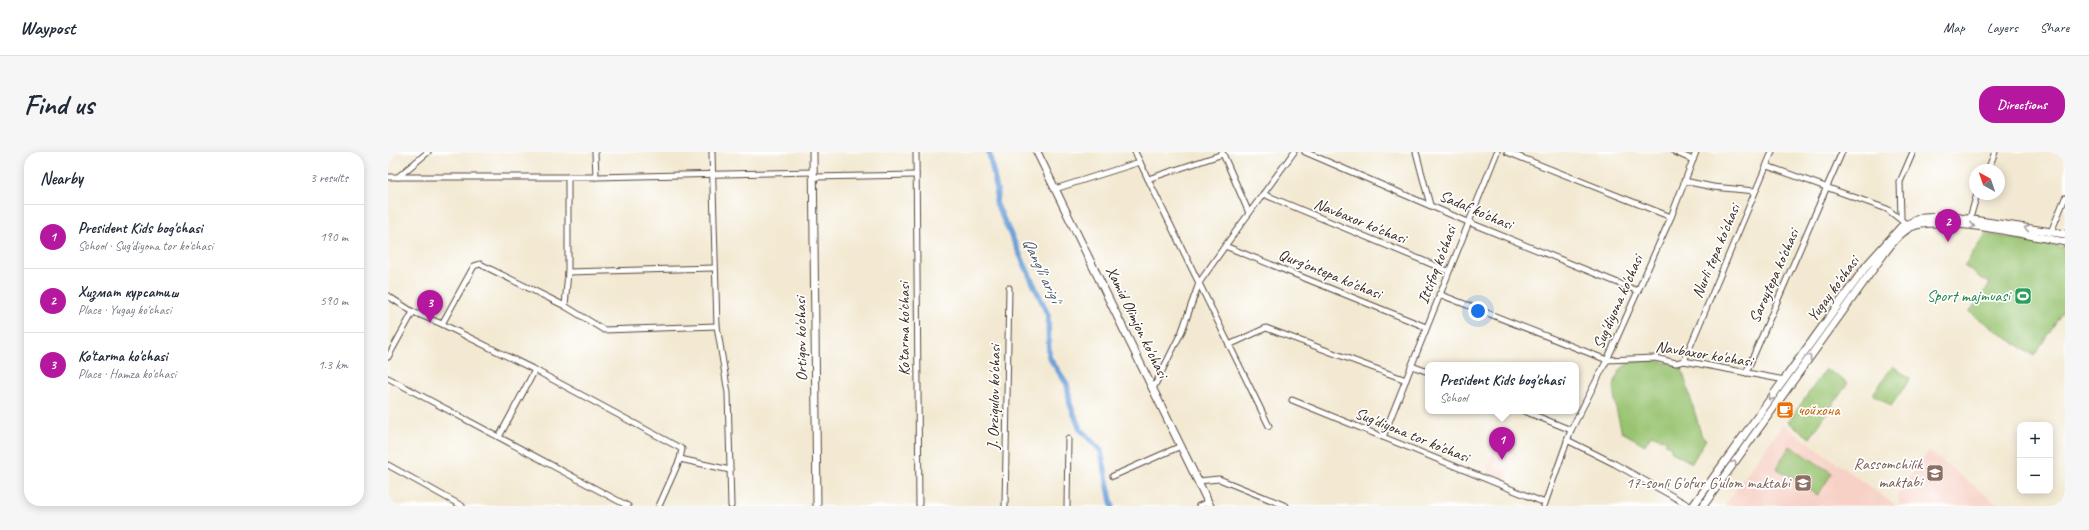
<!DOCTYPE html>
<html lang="en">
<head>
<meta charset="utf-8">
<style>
  body { margin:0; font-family:Caveat,sans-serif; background:#f6f6f7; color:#1f2937 }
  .controls { position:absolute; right:12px; bottom:12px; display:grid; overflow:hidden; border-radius:8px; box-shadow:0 2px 10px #0003 }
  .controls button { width:36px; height:36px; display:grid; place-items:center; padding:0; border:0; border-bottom:1px solid #e0e1e3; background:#fff; color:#1f2937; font:20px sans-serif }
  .compass { position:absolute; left:1581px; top:12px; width:36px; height:36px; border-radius:50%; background:#fff; box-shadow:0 2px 10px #0003; rotate:320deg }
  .you { position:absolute; left:1090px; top:159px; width:14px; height:14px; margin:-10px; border:3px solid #fff; border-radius:50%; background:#1a73e8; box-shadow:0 0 0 6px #1a73e833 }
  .badge { display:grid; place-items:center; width:26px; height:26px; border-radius:50%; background:#b5179e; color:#fff; font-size:13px; font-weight:700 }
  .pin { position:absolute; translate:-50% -33px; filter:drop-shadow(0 1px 2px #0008) }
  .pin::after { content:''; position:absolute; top:21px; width:14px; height:12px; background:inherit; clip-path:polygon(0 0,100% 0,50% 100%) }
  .popup { position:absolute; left:1037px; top:210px; width:154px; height:52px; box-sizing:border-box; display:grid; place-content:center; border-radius:8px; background:#fff; filter:drop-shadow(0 1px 3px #0005); font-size:13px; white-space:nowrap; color:#747a83 }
  .popup b { font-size:15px; color:#1f2937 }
  .popup::after { content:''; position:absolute; left:50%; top:100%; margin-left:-8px; border:8px solid transparent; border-top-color:#fff }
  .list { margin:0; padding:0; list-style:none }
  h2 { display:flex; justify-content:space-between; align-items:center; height:52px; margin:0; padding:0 16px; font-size:17px }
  h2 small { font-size:13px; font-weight:400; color:#747a83 }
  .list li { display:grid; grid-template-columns:26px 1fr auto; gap:12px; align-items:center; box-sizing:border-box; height:64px; padding:0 16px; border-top:1px solid #e0e1e3 }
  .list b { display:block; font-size:15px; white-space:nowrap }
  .list p { margin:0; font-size:13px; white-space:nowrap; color:#747a83 }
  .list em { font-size:13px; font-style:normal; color:#747a83 }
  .map { position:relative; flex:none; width:1677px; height:354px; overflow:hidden; border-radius:16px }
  header { display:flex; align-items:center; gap:24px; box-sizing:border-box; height:56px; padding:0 20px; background:#fff; border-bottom:1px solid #e0e1e3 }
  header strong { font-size:19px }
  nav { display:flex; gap:22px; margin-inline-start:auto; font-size:14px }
  .intro { display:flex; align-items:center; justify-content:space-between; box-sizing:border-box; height:96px; padding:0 24px }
  h1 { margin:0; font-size:28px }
  .button { padding:10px 18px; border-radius:16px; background:#b5179e; color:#fff; font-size:14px; font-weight:700 }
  main { display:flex; gap:24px; padding:0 24px }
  aside { flex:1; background:#fff; border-radius:16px; box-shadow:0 2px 10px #0003 }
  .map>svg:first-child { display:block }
  .built { fill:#f7d1c6 }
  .green { fill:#98c370; stroke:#6a7647 }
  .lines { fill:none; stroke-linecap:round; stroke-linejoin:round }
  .canal { stroke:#6da0d9; stroke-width:5.5 }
  .minor-casing { stroke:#574739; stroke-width:7 }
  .tertiary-casing { stroke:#574739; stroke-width:9 }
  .secondary-casing { stroke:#574739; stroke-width:9 }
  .minor { stroke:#fff; stroke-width:5 }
  .tertiary { stroke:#fff; stroke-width:7 }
  .secondary { stroke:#fff; stroke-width:7 }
  .oneway { stroke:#a79f9a }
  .labels { text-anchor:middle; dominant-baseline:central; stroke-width:3.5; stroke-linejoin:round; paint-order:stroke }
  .street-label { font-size:16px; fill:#3b2a1e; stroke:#fff }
  .leisure-label { font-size:16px; fill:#27864d; stroke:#fff; text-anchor:end }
  .food-label { font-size:16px; fill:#c56008; stroke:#fff; text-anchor:start }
  .education-label { font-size:16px; fill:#785e54; stroke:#fff; text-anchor:end }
  .water-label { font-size:17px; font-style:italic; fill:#4f5969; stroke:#fff }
</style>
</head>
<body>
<header>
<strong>Waypost</strong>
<nav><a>Map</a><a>Layers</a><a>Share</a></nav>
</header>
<div class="intro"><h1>Find us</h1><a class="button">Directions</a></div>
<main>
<aside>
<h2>Nearby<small>3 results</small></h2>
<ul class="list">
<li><span class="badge">1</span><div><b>President Kids bog'chasi</b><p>School · Sug'diyona tor ko'chasi</p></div><em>190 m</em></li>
<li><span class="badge">2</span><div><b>Хизмат курсатиш</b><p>Place · Yugay ko'chasi</p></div><em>590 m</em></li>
<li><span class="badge">3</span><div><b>Ko'tarma ko'chasi</b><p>Place · Hamza ko'chasi</p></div><em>1.3 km</em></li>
</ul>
</aside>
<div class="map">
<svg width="1677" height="354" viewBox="0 0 1677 354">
  <rect width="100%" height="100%" fill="#fff"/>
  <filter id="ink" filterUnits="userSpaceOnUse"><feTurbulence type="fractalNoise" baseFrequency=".025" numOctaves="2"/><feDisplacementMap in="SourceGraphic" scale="8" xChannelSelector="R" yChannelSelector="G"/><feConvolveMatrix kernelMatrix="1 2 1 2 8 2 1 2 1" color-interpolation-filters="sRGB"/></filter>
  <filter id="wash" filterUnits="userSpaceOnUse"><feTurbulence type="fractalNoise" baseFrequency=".012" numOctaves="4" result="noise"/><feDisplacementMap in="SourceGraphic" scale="16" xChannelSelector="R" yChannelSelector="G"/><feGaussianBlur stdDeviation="0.9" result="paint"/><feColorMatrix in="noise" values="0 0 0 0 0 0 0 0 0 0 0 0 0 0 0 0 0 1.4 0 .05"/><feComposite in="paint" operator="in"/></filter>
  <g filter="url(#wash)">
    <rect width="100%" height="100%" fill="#f3e9d2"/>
    <!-- built -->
    <g class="built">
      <polygon points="1395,272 1507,353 1507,354 1336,354"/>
      <polygon points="1110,290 1130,300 1116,330 1110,327 1112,323 1098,317"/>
      <polygon points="1541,299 1612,354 1512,354 1510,342"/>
    </g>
    <!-- green -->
    <g class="green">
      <polygon points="1598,82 1674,95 1677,93 1677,156 1646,204 1581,160 1602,132 1576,114"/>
      <path d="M1266 208 1293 214 1314 285 1318 287 1304 311 1284 300 1282 294 1277 292 1279 289 1263 283 1257 293 1234 280C1229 260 1216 224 1241 211 1247 208 1259 209 1266 208Z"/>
      <polygon points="1505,214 1522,227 1503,254 1485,242"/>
      <polygon points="1438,217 1460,231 1422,286 1400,270"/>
      <polygon points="1402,294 1444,321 1430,343 1388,316"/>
    </g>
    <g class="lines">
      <!-- canal -->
      <polyline class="canal" points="601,0 609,39 608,51 660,163 661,205 679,232 682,252 692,277 713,299 724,354"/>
    </g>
  </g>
  <g filter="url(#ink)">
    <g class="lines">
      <defs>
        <g id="minor">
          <polyline points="207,0 208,25"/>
          <polyline points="324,0 329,174 340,241 343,354"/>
          <polyline points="528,0 531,354"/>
          <polyline points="747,0 760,27"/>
          <polyline points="834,0 835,2 760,27 881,274"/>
          <polyline points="917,0 1080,70 1250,139"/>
          <polyline points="1028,0 1042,53"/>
          <polyline points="1119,0 1283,65"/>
          <polyline points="1287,0 1305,8"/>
          <polyline points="835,2 861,61"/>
          <polyline points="1379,14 1499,57 1518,72"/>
          <polyline points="1600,18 1607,0"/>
          <polyline points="0,25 208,25 425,20"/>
          <polyline points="10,25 40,0"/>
          <polyline points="425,25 528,23"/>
          <polyline points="1296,29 1325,35 1367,39"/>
          <polyline points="667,37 752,10"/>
          <polyline points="875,42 1060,119"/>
          <polyline points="1513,66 1512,30 1525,0"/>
          <polyline points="1582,66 1589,42"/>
          <polyline points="1663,80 1677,46"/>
          <polyline points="837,94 906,0"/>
          <polyline points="180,120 180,25"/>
          <polyline points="1051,142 1219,208 1267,206 1288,211 1296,209 1397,228"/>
          <polyline points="0,144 25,160 54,172 86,114 92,112 177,154 216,178 329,174"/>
          <polyline points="177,154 180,120 326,116"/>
          <polyline points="54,172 147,218 294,297 292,307 271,354"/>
          <polyline points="841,193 878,176 1018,228"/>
          <polyline points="0,205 25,160"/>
          <polyline points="1296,209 1384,0"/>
          <polyline points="1024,214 1040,220"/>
          <polyline points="1358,221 1454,0"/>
          <polyline points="0,226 240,354"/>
          <polyline points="766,235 794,179 811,131 837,94 1038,175"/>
          <polyline points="904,248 1157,351"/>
          <polyline points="1136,259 1183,278"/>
          <polyline points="111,285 147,218"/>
          <polyline points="995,285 1109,0"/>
          <polyline points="1179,288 1227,312 1302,354"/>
          <polyline points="292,307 342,318"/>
          <polyline points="0,313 74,354"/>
          <polyline points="725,324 793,294"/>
          <polyline points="810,329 831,327 898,354"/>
          <polyline points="617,354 621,136"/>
          <polyline points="679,354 680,287"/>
          <polyline points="811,354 820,350"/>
          <polyline points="1156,354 1183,278 1219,208 1283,65 1308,0"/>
        </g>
        <polyline id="tertiary" points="425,0 429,354"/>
        <g id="secondary">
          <polyline points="649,0 822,354"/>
          <polyline points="1305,354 1479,113 1513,75 1535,65 1559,64 1677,82"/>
          <path d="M1315 354 1488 113C1498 99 1508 83 1523 75 1550 62 1644 84 1677 90"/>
        </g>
      </defs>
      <!-- minor casing -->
      <use href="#minor" class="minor-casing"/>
      <!-- tertiary casing -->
      <use href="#tertiary" class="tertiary-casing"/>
      <!-- secondary casing -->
      <use href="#secondary" class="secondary-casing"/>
      <!-- minor -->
      <use href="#minor" class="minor"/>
      <!-- tertiary -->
      <use href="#tertiary" class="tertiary"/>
      <!-- secondary -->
      <use href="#secondary" class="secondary"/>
    </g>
    <!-- one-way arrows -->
    <defs><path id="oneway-chevron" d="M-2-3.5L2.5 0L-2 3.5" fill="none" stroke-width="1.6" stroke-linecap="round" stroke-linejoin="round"/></defs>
    <g class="oneway">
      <use href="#oneway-chevron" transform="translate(1584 74) rotate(9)"/>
      <use href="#oneway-chevron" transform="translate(1639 76) rotate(-171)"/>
      <use href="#oneway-chevron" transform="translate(1421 205) rotate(-54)"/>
      <use href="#oneway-chevron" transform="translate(1383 246) rotate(126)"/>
      <use href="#oneway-chevron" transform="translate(1346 311) rotate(-54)"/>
    </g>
  </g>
  <!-- icons -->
  <defs>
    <symbol id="stadium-square" viewBox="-11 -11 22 22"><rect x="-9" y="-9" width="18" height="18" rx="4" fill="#2e9e5b" stroke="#fff"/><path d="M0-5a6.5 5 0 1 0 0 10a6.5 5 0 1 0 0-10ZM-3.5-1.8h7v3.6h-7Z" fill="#fff"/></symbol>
    <symbol id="cafe-square" viewBox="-11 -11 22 22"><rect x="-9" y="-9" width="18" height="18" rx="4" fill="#e8710a" stroke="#fff"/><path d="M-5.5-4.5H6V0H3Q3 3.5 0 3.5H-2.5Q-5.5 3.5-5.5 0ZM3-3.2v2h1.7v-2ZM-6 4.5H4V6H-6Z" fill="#fff"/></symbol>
    <symbol id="university-square" viewBox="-11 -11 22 22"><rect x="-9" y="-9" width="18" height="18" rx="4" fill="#8d6e63" stroke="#fff"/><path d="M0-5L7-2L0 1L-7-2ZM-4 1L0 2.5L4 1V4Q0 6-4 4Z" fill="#fff"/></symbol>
    <symbol id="school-square" viewBox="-11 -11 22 22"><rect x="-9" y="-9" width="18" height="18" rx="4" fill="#8d6e63" stroke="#fff"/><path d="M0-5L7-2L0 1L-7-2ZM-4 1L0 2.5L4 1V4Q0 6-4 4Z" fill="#fff"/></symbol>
  </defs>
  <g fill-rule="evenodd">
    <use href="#stadium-square" x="1625" y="134" width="20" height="20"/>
    <use href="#cafe-square" x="1387" y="248" width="20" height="20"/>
    <use href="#university-square" x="1537" y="311" width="20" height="20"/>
    <use href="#school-square" x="1405" y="321" width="20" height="20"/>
  </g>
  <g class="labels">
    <!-- street labels -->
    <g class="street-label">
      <text transform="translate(1088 58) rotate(23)">Sadaf ko'chasi</text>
      <text transform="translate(972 69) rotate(22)">Navbaxor ko'chasi</text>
      <text transform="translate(1328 99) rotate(-67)">Nurli tepa ko'chasi</text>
      <text transform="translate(1049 113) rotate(-69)">Ittifoq ko'chasi</text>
      <text transform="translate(942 122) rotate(22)">Qurg'ontepa ko'chasi</text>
      <text transform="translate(1386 124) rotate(-66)">Saroytepa ko'chasi</text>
      <text transform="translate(1445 137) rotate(-54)">Yugay ko'chasi</text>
      <text transform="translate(1230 150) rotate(-66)">Sug'diyona ko'chasi</text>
      <text transform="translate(749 170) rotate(64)">Xamid Olimjon ko'chasi</text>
      <text transform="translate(516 177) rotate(-90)">Ko'tarma ko'chasi</text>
      <text transform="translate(413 187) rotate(-91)">Ortiqov ko'chasi</text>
      <text transform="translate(1316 202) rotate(9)">Navbaxor ko'chasi</text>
      <text transform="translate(606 245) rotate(-89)">J. Orziqulov ko'chasi</text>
      <text transform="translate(1024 283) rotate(22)">Sug'diyona tor ko'chasi</text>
    </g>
    <!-- leisure labels -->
    <g class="leisure-label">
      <text x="1622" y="144">Sport majmuasi</text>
    </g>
    <!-- food labels -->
    <g class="food-label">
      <text x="1410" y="258">чойхона</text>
    </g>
    <!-- education labels -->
    <g class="education-label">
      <text x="1534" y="312">Rassomchilik<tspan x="1534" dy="18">maktabi</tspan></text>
      <text x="1402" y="331">17-sonli G'ofur G'ulom maktabi</text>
    </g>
    <!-- water labels -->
    <g class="water-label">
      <text transform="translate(654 118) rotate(65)">Qang'li arig'i</text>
    </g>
  </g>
</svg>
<div class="controls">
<button>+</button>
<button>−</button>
</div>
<svg class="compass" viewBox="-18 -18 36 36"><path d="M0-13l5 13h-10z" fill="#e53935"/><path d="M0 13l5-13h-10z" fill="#747a83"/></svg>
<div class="you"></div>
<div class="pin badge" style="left:1114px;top:308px">1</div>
<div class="popup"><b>President Kids bog'chasi</b>School</div>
<div class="pin badge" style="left:1560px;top:90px">2</div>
<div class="pin badge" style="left:42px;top:171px">3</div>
</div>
</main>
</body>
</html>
